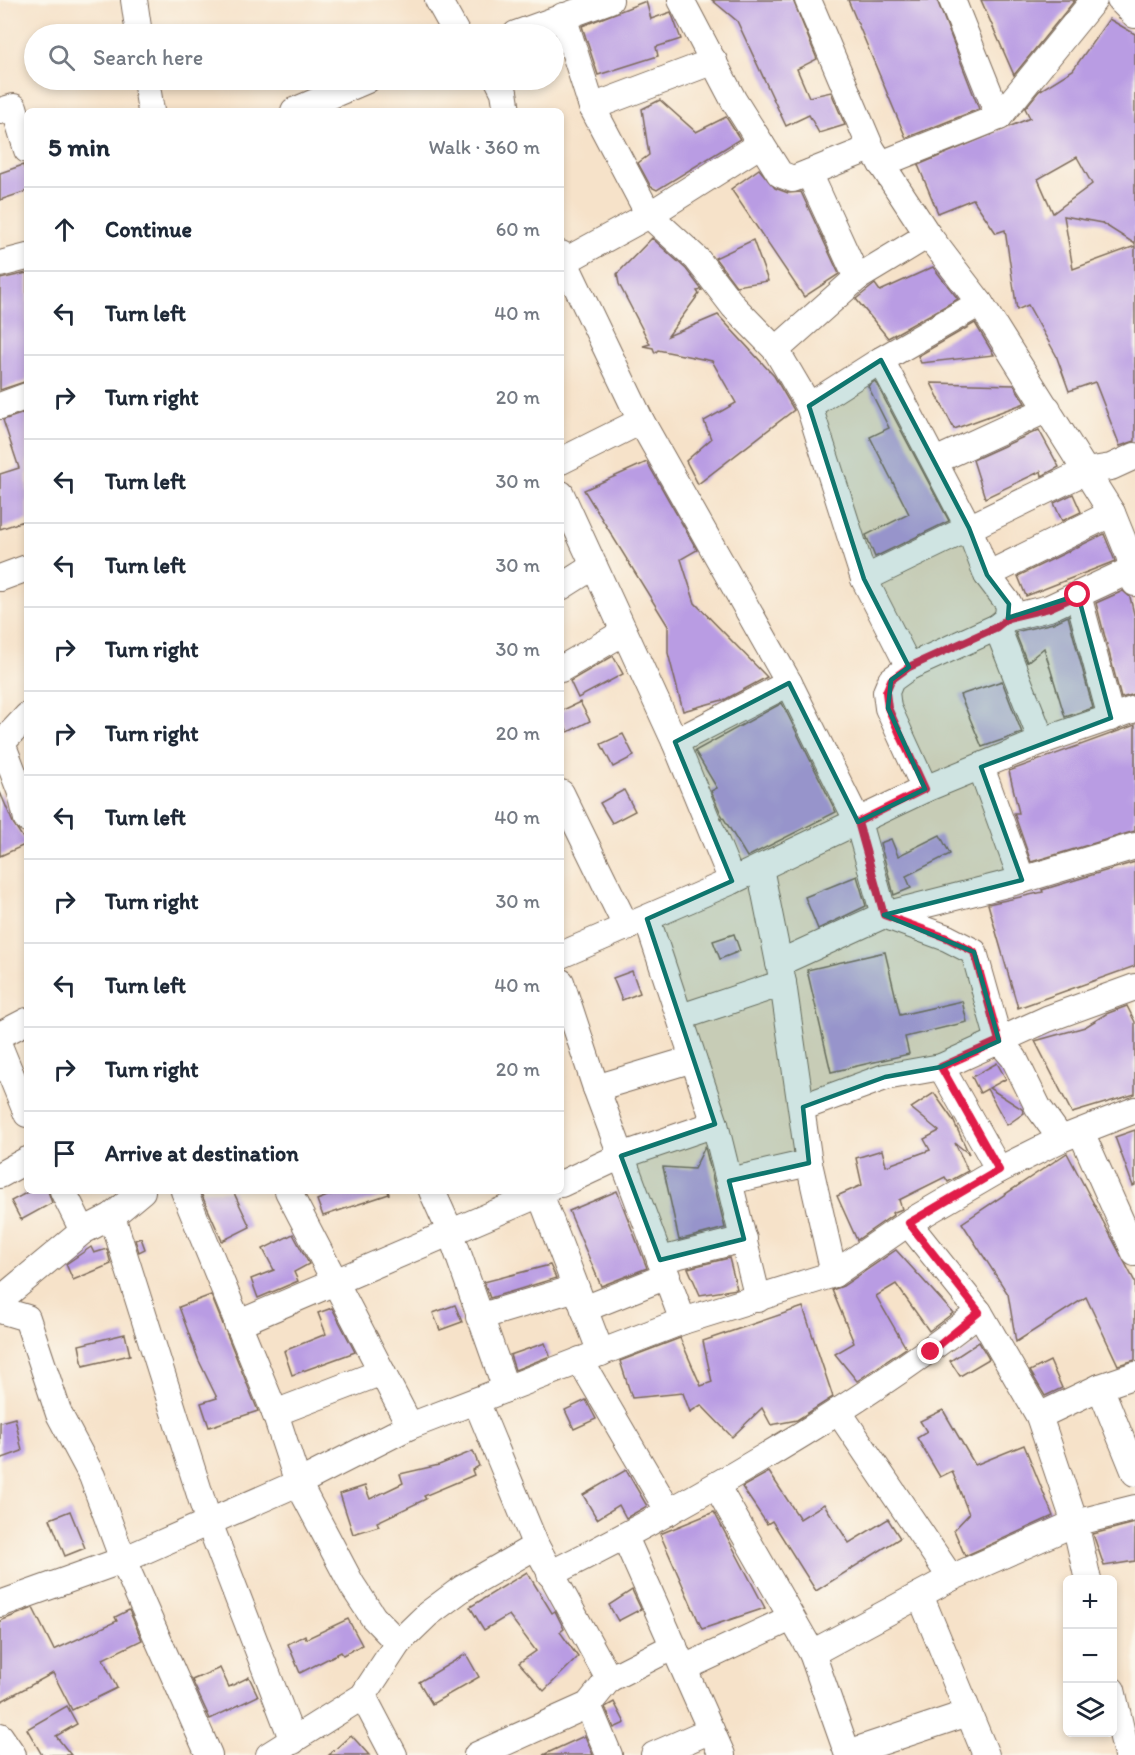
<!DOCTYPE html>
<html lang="en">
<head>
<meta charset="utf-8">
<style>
  body { margin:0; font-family:Itim,sans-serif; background:#f6f6f7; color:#1f2937 }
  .controls { position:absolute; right:18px; bottom:18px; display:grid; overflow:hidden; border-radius:9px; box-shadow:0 3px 9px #0003 }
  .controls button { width:54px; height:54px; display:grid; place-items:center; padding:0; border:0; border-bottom:2px solid #e0e1e3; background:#fff; color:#1f2937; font:30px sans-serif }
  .stop { position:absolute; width:18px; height:18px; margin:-14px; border:4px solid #e11d48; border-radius:50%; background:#fff }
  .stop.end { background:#e11d48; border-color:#fff; box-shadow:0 2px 6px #0008 }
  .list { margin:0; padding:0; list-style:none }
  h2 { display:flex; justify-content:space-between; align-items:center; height:78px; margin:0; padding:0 24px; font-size:26px }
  h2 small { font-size:20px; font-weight:400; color:#747a83 }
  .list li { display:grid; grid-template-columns:39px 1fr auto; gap:18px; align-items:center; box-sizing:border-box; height:84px; padding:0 24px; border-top:2px solid #e0e1e3 }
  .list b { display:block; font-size:22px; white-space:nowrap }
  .list em { font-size:20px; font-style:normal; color:#747a83 }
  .icon { flex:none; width:33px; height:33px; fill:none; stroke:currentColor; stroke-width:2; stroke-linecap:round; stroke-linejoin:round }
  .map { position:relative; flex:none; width:1135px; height:1755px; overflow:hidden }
  .search { position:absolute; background:#fff; box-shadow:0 3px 9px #0003; left:24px; top:24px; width:540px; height:66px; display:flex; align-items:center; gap:15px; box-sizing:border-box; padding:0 21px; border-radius:33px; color:#747a83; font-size:22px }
  .panel { position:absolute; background:#fff; box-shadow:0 3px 9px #0003; left:24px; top:108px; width:540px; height:1086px; border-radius:9px }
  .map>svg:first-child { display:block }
  .building { fill:#b99ce3; fill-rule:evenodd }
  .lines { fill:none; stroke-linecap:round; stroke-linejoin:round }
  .minor-casing { stroke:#7c6a5a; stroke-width:28 }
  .minor { stroke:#fff; stroke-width:26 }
  .route { stroke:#e11d48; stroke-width:8 }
  .marked { fill:#0f766e; fill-opacity:0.2; stroke:#0f766e; stroke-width:4.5; stroke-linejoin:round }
</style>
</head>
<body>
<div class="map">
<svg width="1135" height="1755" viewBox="0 0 1135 1755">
  <rect width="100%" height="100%" fill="#fbf7ec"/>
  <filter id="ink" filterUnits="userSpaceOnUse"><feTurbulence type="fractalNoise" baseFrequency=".0167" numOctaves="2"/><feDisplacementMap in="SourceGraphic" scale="12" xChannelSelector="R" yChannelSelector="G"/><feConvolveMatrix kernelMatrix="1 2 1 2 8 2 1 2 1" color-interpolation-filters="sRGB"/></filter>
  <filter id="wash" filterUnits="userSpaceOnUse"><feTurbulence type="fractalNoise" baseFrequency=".008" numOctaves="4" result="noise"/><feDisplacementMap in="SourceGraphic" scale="24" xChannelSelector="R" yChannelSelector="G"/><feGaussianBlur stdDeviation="1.35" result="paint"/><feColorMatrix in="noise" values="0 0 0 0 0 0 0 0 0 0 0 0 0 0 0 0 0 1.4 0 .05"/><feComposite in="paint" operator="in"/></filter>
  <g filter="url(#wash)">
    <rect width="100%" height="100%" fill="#f6e2c9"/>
    <g id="blocks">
      <!-- building -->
      <g class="building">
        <polygon points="712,0 793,0 817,59 797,69 809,97 831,92 845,125 819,133 809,115 786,126 737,21"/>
        <polygon points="848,0 937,0 979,109 906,138"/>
        <polygon points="981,0 1075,0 1014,75"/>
        <polygon points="646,1 651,19 671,12 681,39 656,47 658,56 598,75 582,26"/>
        <path d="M1109 19 1135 34V244L1102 223 1064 216 1073 269 1135 246V441L1120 446 1095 382 1069 391 1056 355 1028 305 1017 310 1005 230 996 233 973 199 938 213 918 165 1030 118 1025 108 1039 91 1073 70ZM1077 157 1092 184 1053 213 1038 179Z"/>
        <polygon points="660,100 696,132 726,117 740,139 657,190 651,187 638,163 649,155 642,109"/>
        <polygon points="23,165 27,176 27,191 0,200 0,173"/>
        <polygon points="759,169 775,188 788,193 801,192 839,274 804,297 731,189"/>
        <polygon points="652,238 686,269 702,290 697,291 699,294 668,336 718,315 774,376 794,410 698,484 686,461 711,439 704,421 736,403 712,361 658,350 655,353 653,348 643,346 650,344 619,284 617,274"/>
        <polygon points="753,240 768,281 736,286 715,258"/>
        <polygon points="933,267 958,299 888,338 856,299 875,284 880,291"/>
        <polygon points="27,273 27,381 0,390 0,279"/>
        <polygon points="975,323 994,355 921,363 918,356"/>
        <polygon points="875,381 949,521 875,557 866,535 909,514 870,437 889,428 868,386"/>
        <polygon points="931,383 1014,385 1025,403 954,429"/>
        <polygon points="27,412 27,520 0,529 0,474 19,468 3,420"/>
        <polygon points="1039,430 1059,467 1042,476 1041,471 985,498 973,460"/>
        <polygon points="647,462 697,550 681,559 695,603 767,677 726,699 683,711 668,653 668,626 584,490"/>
        <polygon points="1073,494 1081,512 1062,521 1054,503"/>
        <polygon points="1104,534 1115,561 1026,596 1018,576"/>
        <polygon points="1123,591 1130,597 1135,618 1135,694 1121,698 1096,603"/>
        <polygon points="1068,616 1093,708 1065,717 1044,648 1027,662 1015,632 1053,623"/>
        <polygon points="613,656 623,674 578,698 570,681"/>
        <polygon points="1002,681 1022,733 982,747 960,695"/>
        <polygon points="580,702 590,721 568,732 561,718 561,711"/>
        <polygon points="782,703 836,812 747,857 721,814 711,791 717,788 695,751"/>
        <polygon points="1135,725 1135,831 1031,862 1014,813 1019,813 1009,771"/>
        <polygon points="623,734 634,756 613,767 601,744"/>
        <polygon points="624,790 635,811 612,823 600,803"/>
        <polygon points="0,792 13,823 27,844 0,856"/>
        <polygon points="940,835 950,854 906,876 911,888 894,895 880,843 891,839 898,856"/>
        <polygon points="1135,862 1135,966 1018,1008 988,904 1043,892 1042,890"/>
        <polygon points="857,876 866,906 818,929 805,897"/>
        <polygon points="734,934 740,951 720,959 713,941"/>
        <polygon points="885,952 900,1015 962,1001 967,1022 905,1037 909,1054 831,1072 807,970"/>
        <polygon points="632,971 640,993 622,1000 613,978"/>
        <polygon points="1127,1006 1135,1022 1135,1094 1072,1113 1035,1041 1085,1027 1106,1014"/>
        <polygon points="997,1063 1006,1079 989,1088 1022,1109 1024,1113 1007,1125 987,1089 980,1093 972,1077"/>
        <polygon points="934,1093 953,1120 969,1154 955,1143 968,1171 948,1182 945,1177 899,1200 902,1209 892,1213 893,1215 857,1240 837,1196 862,1185 856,1158 882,1150 886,1166 930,1150 924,1139 939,1131 911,1108"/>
        <polygon points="1135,1130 1135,1185 1133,1186 1115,1137"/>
        <polygon points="705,1147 725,1228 679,1240 663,1167 694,1169"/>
        <polygon points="1067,1153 1135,1282 1135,1360 1118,1365 1086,1297 1016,1342 1008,1294 962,1223"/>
        <polygon points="30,1191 48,1191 52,1203 21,1220 11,1201"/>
        <polygon points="200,1191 233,1191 250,1227 222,1241"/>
        <polygon points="340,1191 388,1191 389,1194 323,1216 317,1200"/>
        <polygon points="617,1191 647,1268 601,1286 569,1211"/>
        <polygon points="293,1234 309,1264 294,1272 298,1281 258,1298 251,1279 274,1270 263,1249"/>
        <polygon points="141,1238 145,1249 139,1252 135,1240"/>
        <polygon points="91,1247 94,1253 107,1249 111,1264 73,1280 66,1264"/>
        <polygon points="896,1250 953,1313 929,1331 896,1284 876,1296 906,1348 857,1381 835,1354 854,1343 832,1290 843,1286"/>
        <polygon points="729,1258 737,1289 700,1295 688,1268"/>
        <polygon points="550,1265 556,1278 490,1298 484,1282"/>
        <polygon points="211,1295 258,1411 209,1427 201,1403 217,1398 199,1361 179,1307"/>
        <polygon points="455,1305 462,1322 440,1330 433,1313"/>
        <polygon points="803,1307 833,1397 797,1420 771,1425 762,1408 732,1437 701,1405 690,1412 683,1393 632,1398 620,1361 680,1338 701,1386 712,1382 703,1341"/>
        <polygon points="332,1308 355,1352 292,1375 284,1351 326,1334 318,1313"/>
        <polygon points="125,1334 130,1355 83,1366 79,1345"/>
        <polygon points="979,1342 989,1359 960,1376 950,1361"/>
        <polygon points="545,1343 550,1356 515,1370 510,1355"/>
        <polygon points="1050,1361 1062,1388 1045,1396 1030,1371"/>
        <polygon points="586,1400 596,1419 574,1429 565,1410"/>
        <polygon points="943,1410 975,1465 1024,1445 1053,1516 965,1556 954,1530 969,1514 952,1471 940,1477 917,1438 927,1432 920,1421"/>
        <polygon points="15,1418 22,1451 0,1459 0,1422"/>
        <polygon points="473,1451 479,1466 472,1470 474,1475 424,1496 426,1499 377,1522 379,1526 353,1534 340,1494 365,1486 370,1499 403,1483 400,1474 439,1465"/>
        <polygon points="626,1470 647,1506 626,1518 619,1505 597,1519 583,1495"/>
        <polygon points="769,1472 800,1519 824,1504 849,1543 888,1519 900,1538 816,1591 772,1521 767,1524 742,1487"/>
        <polygon points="70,1511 85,1548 65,1556 50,1519"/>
        <polygon points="714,1512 765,1608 702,1629 660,1534"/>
        <polygon points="1135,1523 1135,1561 1104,1566 1093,1534"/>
        <polygon points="527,1572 552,1613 555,1611 564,1629 560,1632 578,1657 544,1691 519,1663 536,1651 509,1615 484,1630 470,1607"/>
        <polygon points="632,1590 641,1609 618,1621 609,1605"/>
        <polygon points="33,1608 54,1650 117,1621 115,1617 129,1610 142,1640 103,1659 117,1688 72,1710 53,1673 0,1702 0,1621"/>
        <polygon points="348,1619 362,1645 343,1655 341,1652 300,1673 288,1644 305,1635 306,1639"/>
        <polygon points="466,1654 479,1677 432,1704 419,1682"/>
        <polygon points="220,1668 229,1687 249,1677 258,1696 210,1719 192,1680"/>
        <polygon points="614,1702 625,1723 614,1728 605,1707"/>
        <polygon points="67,1706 77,1724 56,1736 71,1755 42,1755 27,1729"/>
        <polygon points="351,1735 369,1755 329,1755"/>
        <polygon points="585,1736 593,1755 543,1755 582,1737"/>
      </g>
    </g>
  </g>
  <g filter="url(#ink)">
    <use href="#blocks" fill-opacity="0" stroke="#7c6a5a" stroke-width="1.5"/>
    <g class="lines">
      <defs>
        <g id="minor">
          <polyline points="134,0 139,34"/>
          <polyline points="438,0 457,34"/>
          <polyline points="681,0 734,101 780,174 793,179 871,148"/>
          <polyline points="808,0 871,148 928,235 980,303 1112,513 1129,555 1135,583"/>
          <polyline points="952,0 999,117"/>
          <polyline points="1120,0 1135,15"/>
          <polyline points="563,16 592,107 649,215 697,259 734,307 776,350 809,406 864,579 909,667"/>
          <polyline points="516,34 610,0"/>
          <polyline points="146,80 151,111"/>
          <polyline points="498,80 504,92 507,111"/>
          <polyline points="592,107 714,61"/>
          <polyline points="0,111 14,107 27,150"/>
          <polyline points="294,111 367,80"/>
          <polyline points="881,164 999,117 1094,0"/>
          <polyline points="809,173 857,278"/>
          <polyline points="561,254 641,421 789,683 858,822 884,915"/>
          <polyline points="565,261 649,215 761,144"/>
          <polyline points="0,264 27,257"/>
          <polyline points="776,350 857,278 928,235"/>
          <polyline points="881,360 969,528 987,575 1009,604 1008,618"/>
          <polyline points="0,406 27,396"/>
          <polyline points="809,406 881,360 980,303"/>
          <polyline points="561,461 641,421"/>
          <polyline points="935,461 1048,409"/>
          <polyline points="561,494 675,742 732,881"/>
          <polyline points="987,575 1112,513"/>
          <polyline points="0,578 27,568"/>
          <polyline points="864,579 1086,471 1111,467 1135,456"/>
          <polyline points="561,587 594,566"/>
          <polyline points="1078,595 1111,718"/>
          <polyline points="997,627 1042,741"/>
          <polyline points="561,669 624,632"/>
          <polyline points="27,716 2,743 21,793 27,819"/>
          <polyline points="675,742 789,683"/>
          <polyline points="981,767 1022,880"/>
          <polyline points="925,789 888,708 886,692 891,680 909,667 997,627 1008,618 1049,608 1135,568"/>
          <polyline points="561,793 627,928"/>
          <polyline points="760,868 783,983 809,1163 834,1274"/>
          <polyline points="884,915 947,938 974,952 999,1041 1014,1058 1038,1107 1061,1139"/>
          <polyline points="647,919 715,1124 758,1299"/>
          <polyline points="561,955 732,881 925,789 1042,741 1135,709"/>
          <polyline points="779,963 884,915 1022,880 1135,846"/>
          <polyline points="561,982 596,1088 683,1321"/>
          <polyline points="681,1017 783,983"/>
          <polyline points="0,1035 27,1021"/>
          <polyline points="0,1048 27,1114"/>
          <polyline points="941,1067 999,1170"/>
          <polyline points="596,1088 693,1059"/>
          <polyline points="803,1107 885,1077 941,1067 1047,1019 1135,987"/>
          <polyline points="1081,1132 1135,1253"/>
          <polyline points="0,1175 27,1160"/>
          <polyline points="729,1181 809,1163"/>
          <polyline points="561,1184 621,1156 715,1124"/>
          <polyline points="63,1191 83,1231"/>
          <polyline points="184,1191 275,1413 298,1483 352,1585 373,1617 398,1643"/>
          <polyline points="288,1191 410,1426"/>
          <polyline points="432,1191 450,1231 506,1389"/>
          <polyline points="539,1191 601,1353"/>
          <polyline points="112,1216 208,1520 293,1741"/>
          <polyline points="908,1223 979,1312 1039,1416 1075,1523 1088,1580"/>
          <polyline points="660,1260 744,1239"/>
          <polyline points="0,1300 83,1231 112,1216 142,1191"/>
          <polyline points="584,1309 667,1276"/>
          <polyline points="0,1310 27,1318 59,1414 92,1476 123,1560 209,1755"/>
          <polyline points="479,1317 576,1288"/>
          <polyline points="237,1324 547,1191"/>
          <polyline points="580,1360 669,1512"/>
          <polyline points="1100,1387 1135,1473"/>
          <polyline points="476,1401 536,1546 609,1679"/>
          <polyline points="838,1411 951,1578"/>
          <polyline points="275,1413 382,1372"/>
          <polyline points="1039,1416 1100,1387 1135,1375"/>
          <polyline points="717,1487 812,1653 848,1755"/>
          <polyline points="625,1537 722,1755"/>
          <path d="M550 1574C637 1531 721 1484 804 1433 865 1395 923 1357 979 1312"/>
          <polyline points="920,1595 986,1755"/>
          <polyline points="0,1604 123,1560 298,1483 410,1426 683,1321 834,1274 908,1223 999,1170 1061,1139 1135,1110"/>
          <polyline points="812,1653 951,1578 1075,1523 1135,1508"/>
          <polyline points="684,1668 791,1618"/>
          <polyline points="1112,1690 1127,1755"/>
          <polyline points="363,1696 394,1755"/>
          <polyline points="588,1705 609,1755"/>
          <polyline points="0,1736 13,1755"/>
          <polyline points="848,1753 968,1713"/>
          <polyline points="269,1755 363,1696 398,1643 428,1614 463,1588 536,1546"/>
          <polyline points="477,1755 588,1705 609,1679 674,1646"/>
          <polyline points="654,1755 711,1730"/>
        </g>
      </defs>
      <!-- minor casing -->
      <use href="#minor" class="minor-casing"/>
      <!-- minor -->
      <use href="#minor" class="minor"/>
    </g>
  </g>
  <g class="lines" filter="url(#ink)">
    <!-- route -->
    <polyline class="route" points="931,1352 979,1312 909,1223 999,1170 941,1067 999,1041 974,952 947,938 884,915 858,822 925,789 888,708 886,692 891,680 909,667 997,627 1008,618 1049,608 1078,595"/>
  </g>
  <!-- marked area -->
  <path class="marked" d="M881 360 969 528 987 575 1009 604 1008 618 1078 595 1111 718 981 767 1022 880 884 915 974 952 999 1041 941 1067 885 1077 803 1107 809 1163 729 1181 744 1239 660 1260 621 1156 715 1124 647 919 732 881 675 742 789 683 858 822 925 789 888 708 891 680 909 667 864 579 809 406Z"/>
</svg>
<div class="controls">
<button>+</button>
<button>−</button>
<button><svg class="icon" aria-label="layers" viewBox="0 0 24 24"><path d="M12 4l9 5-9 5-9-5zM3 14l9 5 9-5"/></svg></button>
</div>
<div class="stop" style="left:1078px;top:595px"></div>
<div class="stop end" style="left:931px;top:1352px"></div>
<div class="search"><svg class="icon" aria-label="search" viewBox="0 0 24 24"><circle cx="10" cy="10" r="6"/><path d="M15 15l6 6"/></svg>Search here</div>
<section class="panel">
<h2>5 min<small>Walk · 360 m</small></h2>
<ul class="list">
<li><svg class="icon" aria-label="ahead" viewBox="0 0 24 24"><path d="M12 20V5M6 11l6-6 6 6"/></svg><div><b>Continue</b></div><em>60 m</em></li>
<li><svg class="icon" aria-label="left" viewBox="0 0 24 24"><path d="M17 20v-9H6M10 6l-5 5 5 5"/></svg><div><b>Turn left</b></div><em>40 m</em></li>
<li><svg class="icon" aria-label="right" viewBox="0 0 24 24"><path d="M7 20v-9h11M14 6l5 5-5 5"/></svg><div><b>Turn right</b></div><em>20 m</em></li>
<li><svg class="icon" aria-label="left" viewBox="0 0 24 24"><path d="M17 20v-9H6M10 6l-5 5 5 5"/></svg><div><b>Turn left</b></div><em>30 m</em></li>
<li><svg class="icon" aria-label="left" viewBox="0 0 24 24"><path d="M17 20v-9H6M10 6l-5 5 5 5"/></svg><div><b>Turn left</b></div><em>30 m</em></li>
<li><svg class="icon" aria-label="right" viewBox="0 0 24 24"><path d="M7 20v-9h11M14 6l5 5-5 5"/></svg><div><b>Turn right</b></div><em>30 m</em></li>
<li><svg class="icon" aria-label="right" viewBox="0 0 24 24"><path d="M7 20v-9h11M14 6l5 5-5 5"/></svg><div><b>Turn right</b></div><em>20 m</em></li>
<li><svg class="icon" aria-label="left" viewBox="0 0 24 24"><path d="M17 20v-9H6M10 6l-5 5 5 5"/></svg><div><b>Turn left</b></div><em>40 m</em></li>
<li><svg class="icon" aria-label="right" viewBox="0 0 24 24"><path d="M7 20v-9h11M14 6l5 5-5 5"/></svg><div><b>Turn right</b></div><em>30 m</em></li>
<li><svg class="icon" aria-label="left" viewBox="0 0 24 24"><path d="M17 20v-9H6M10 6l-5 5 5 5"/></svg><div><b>Turn left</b></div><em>40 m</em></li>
<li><svg class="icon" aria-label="right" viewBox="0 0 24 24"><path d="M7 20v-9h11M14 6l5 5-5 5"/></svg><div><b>Turn right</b></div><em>20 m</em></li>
<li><svg class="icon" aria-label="arrive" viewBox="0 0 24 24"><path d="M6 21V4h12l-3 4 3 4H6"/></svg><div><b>Arrive at destination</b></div></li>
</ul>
</section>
</div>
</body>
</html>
